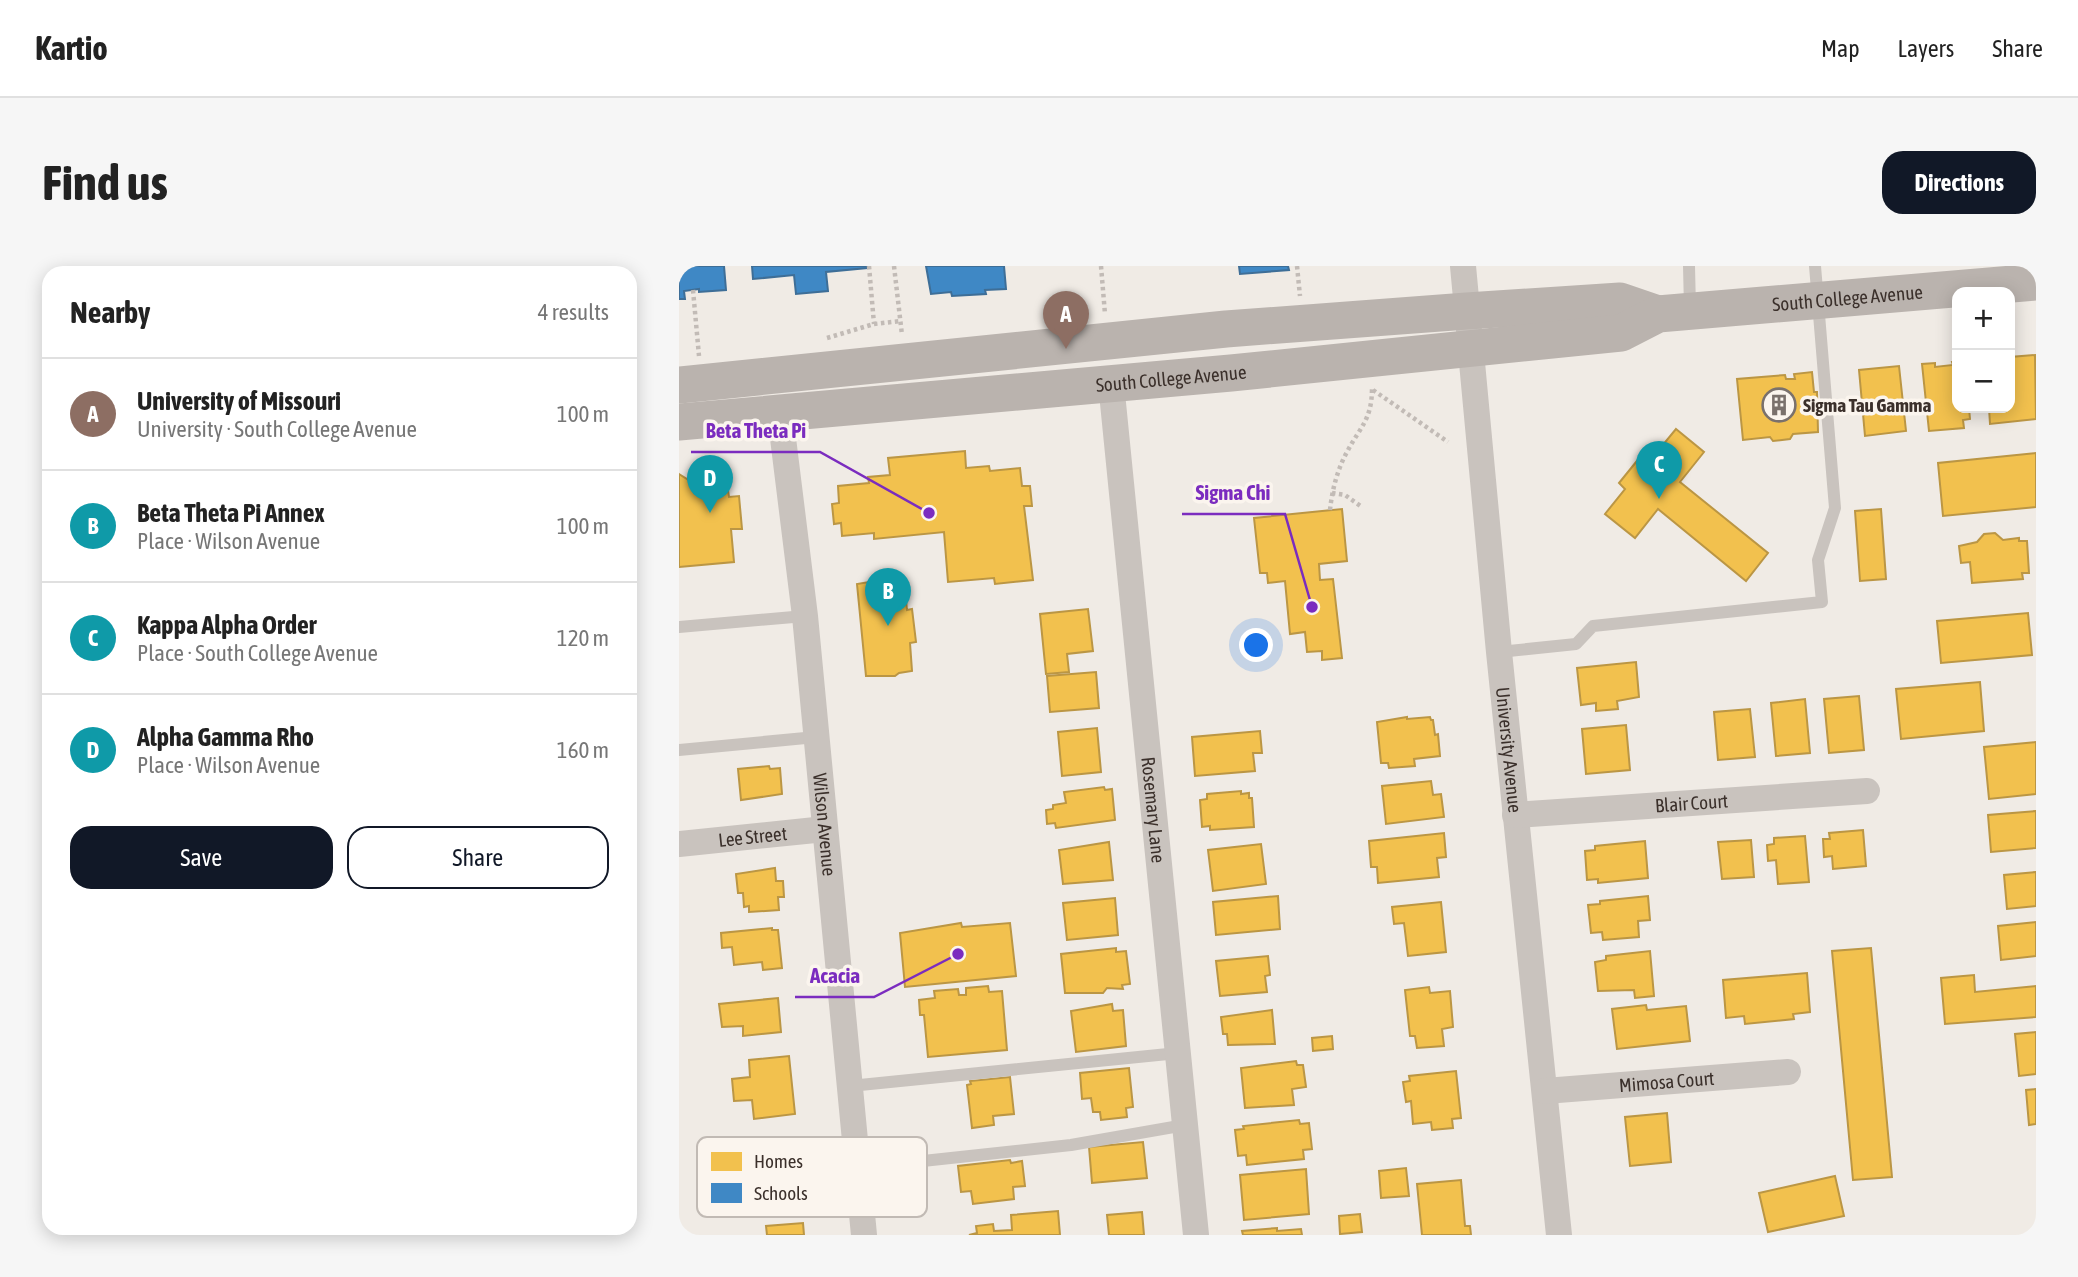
<!DOCTYPE html>
<html lang="en">
<head>
<meta charset="utf-8">
<style>
  body { margin:0; font-family:"Asap Condensed",sans-serif; background:#f6f6f6; color:#222 }
  .controls { position:absolute; right:21px; top:21px; display:grid; overflow:hidden; border-radius:14px; box-shadow:0 4px 18px #0003 }
  .controls button { width:63px; height:63px; display:grid; place-items:center; padding:0; border:0; border-bottom:2px solid #e0e0e0; background:#fff; color:#222; font:35px sans-serif }
  .you { position:absolute; left:578px; top:380px; width:24px; height:24px; margin:-18px; border:5px solid #fff; border-radius:50%; background:#1a73e8; box-shadow:0 0 0 10px #1a73e833 }
  .badge { display:grid; place-items:center; width:46px; height:46px; border-radius:50%; background:#111827; color:#fff; font-size:23px; font-weight:700 }
  .pin { position:absolute; translate:-50% -58px; filter:drop-shadow(0 2px 4px #0008) }
  .pin::after { content:''; position:absolute; top:37px; width:24px; height:21px; background:inherit; clip-path:polygon(0 0,100% 0,50% 100%) }
  .list { margin:0; padding:0; list-style:none }
  h2 { display:flex; justify-content:space-between; align-items:center; height:91px; margin:0; padding:0 28px; font-size:30px }
  h2 small { font-size:23px; font-weight:400; color:#767676 }
  .list li { display:grid; grid-template-columns:46px 1fr auto; gap:21px; align-items:center; box-sizing:border-box; height:112px; padding:0 28px; border-top:2px solid #e0e0e0 }
  .list b { display:block; font-size:26px; white-space:nowrap }
  .list p { margin:0; font-size:23px; white-space:nowrap; color:#767676 }
  .list em { font-size:23px; font-style:normal; color:#767676 }
  .actions { display:flex; gap:14px; padding:21px 28px }
  .actions a { flex:1; padding:16px 0; border:2px solid #111827; border-radius:21px; text-align:center; font-size:24px; color:#111827 }
  .actions .main { background:#111827; color:#fff }
  .map { position:relative; flex:none; width:1357px; height:969px; overflow:hidden; border-radius:21px }
  header { display:flex; align-items:center; gap:42px; box-sizing:border-box; height:98px; padding:0 35px; background:#fff; border-bottom:2px solid #e0e0e0 }
  header strong { font-size:33px }
  nav { display:flex; gap:38px; margin-inline-start:auto; font-size:24px }
  .intro { display:flex; align-items:center; justify-content:space-between; box-sizing:border-box; height:168px; padding:0 42px }
  h1 { margin:0; font-size:49px }
  .button { padding:18px 32px; border-radius:21px; background:#111827; color:#fff; font-size:24px; font-weight:700 }
  main { display:flex; gap:42px; padding:0 42px }
  aside { flex:1; background:#fff; border-radius:21px; box-shadow:0 4px 18px #0003 }
  .map>svg:first-child { display:block }
  .homes { fill:#f2c14e; stroke:#bb9644; stroke-width:2 }
  .schools { fill:#3f88c5; stroke:#3e6e97; stroke-width:2 }
  .lines { fill:none; stroke-linecap:round; stroke-linejoin:round }
  .path { stroke:#c2bbb6; stroke-width:4.5; stroke-dasharray:3.5 3.5; stroke-linecap:butt }
  .lane { stroke:#c9c3be; stroke-width:12 }
  .street { stroke:#c9c3be; stroke-width:26 }
  .secondary { stroke:#bab3ae; stroke-width:37 }
  .labels { text-anchor:middle; dominant-baseline:central; stroke-width:7; stroke-linejoin:round; paint-order:stroke }
  .street-label { font-size:19px; fill:#3b302b; stroke:#fbf5ee }
  .poi-label { font-size:19px; font-weight:bold; fill:#3b302b; stroke:#fbf5ee; text-anchor:start }
  .key { fill:#fbf5ee; stroke:#c1bab4; stroke-width:2 }
  .key-label { font-size:19px; fill:#3b302b }
  .leader { fill:none; stroke:#7b2cbf; stroke-width:2.5 }
  .callout-dot { fill:#7b2cbf; stroke:#fbf5ee; stroke-width:2.5 }
  .callout-label { font-size:21px; text-anchor:middle; font-weight:bold; fill:#7b2cbf; stroke:#fbf5ee; stroke-width:7; stroke-linejoin:round; paint-order:stroke }
</style>
</head>
<body>
<header>
<strong>Kartio</strong>
<nav><a>Map</a><a>Layers</a><a>Share</a></nav>
</header>
<div class="intro"><h1>Find us</h1><a class="button">Directions</a></div>
<main>
<aside>
<h2>Nearby<small>4 results</small></h2>
<ul class="list">
<li><span class="badge" style="background:#8d6e63">A</span><div><b>University of Missouri</b><p>University · South College Avenue</p></div><em>100 m</em></li>
<li><span class="badge" style="background:#0f9aa8">B</span><div><b>Beta Theta Pi Annex</b><p>Place · Wilson Avenue</p></div><em>100 m</em></li>
<li><span class="badge" style="background:#0f9aa8">C</span><div><b>Kappa Alpha Order</b><p>Place · South College Avenue</p></div><em>120 m</em></li>
<li><span class="badge" style="background:#0f9aa8">D</span><div><b>Alpha Gamma Rho</b><p>Place · Wilson Avenue</p></div><em>160 m</em></li>
</ul>
<div class="actions"><a class="main">Save</a><a>Share</a></div>
</aside>
<div class="map">
<svg width="1357" height="969" viewBox="0 0 1357 969">
  <rect width="100%" height="100%" fill="#f0ebe5"/>
  <!-- homes -->
  <g class="homes">
    <polygon points="1356,89 1357,153 1311,158 1310,142 1331,142 1331,91"/>
    <polygon points="1278,95 1278,142 1290,142 1291,153 1284,154 1285,162 1250,165 1243,98 1256,97 1256,101 1274,99 1273,96"/>
    <polygon points="1220,100 1227,165 1186,170 1180,104"/>
    <polygon points="1133,106 1135,126 1138,126 1139,166 1114,168 1111,173 1094,175 1091,171 1064,174 1058,113 1106,109 1107,113 1116,113 1115,108"/>
    <polygon points="997,163 1025,186 1001,216 1089,287 1067,315 979,243 956,272 926,248 946,223 940,217 966,185 974,191"/>
    <polygon points="286,185 287,202 310,200 311,205 341,202 343,220 351,220 353,240 345,240 354,314 316,318 315,312 269,316 265,266 195,273 195,267 163,270 162,257 155,258 153,238 160,237 159,220 190,217 189,211 211,209 209,192"/>
    <polygon points="1357,187 1357,241 1264,250 1259,197"/>
    <polygon points="0,208 11,215 15,227 49,224 50,231 60,230 63,263 52,263 55,296 0,301"/>
    <polygon points="663,243 668,295 640,298 641,314 654,313 663,392 643,394 643,385 628,386 626,366 611,368 606,315 589,317 588,307 581,307 575,252"/>
    <polygon points="1202,243 1207,313 1181,315 1176,245"/>
    <polygon points="1316,267 1324,274 1340,272 1340,275 1348,275 1350,307 1343,307 1344,313 1293,317 1291,296 1282,297 1280,280 1298,276 1305,268"/>
    <polygon points="208,313 208,316 225,314 228,344 233,343 237,376 231,377 233,405 220,407 216,410 187,410 178,318"/>
    <polygon points="409,343 414,385 388,388 390,406 367,408 361,348"/>
    <polygon points="1349,347 1353,389 1262,397 1258,355"/>
    <polygon points="957,396 960,431 938,435 939,443 917,445 917,437 902,439 898,402"/>
    <polygon points="417,406 420,442 371,446 368,410"/>
    <polygon points="1301,416 1305,465 1222,473 1217,423"/>
    <polygon points="1180,430 1185,484 1150,487 1145,433"/>
    <polygon points="1126,433 1131,487 1097,490 1092,437"/>
    <polygon points="1071,443 1076,491 1039,494 1035,446"/>
    <polygon points="728,451 728,453 751,451 752,454 754,454 756,469 759,468 761,490 735,493 736,500 710,502 709,497 702,497 698,456"/>
    <polygon points="947,459 951,504 907,508 903,463"/>
    <polygon points="418,462 422,506 383,510 379,466"/>
    <polygon points="581,465 583,487 574,487 576,505 516,510 513,471"/>
    <polygon points="1357,476 1357,528 1310,533 1305,481"/>
    <polygon points="90,500 91,503 101,502 103,528 62,534 59,503"/>
    <polygon points="752,515 754,529 762,528 765,551 707,558 703,520"/>
    <polygon points="425,521 426,524 433,523 436,554 377,562 376,557 368,558 367,544 374,543 374,539 387,537 385,526"/>
    <polygon points="562,525 562,528 570,527 570,532 573,532 575,561 531,564 531,560 523,561 521,534 528,533 528,528"/>
    <polygon points="1357,545 1357,582 1312,586 1309,549"/>
    <polygon points="1184,564 1187,600 1154,603 1153,590 1145,591 1144,573 1151,573 1150,567"/>
    <polygon points="765,567 767,591 758,592 760,611 699,617 698,601 692,601 690,575"/>
    <polygon points="1126,570 1130,616 1099,618 1097,594 1089,595 1088,579 1095,578 1095,572"/>
    <polygon points="1072,574 1075,611 1043,613 1039,576"/>
    <polygon points="966,575 969,612 919,617 919,613 908,614 906,585 916,584 916,580"/>
    <polygon points="430,576 434,614 384,618 380,584"/>
    <polygon points="582,578 587,618 534,625 529,584"/>
    <polygon points="96,602 97,615 104,615 105,631 99,631 100,644 70,646 70,640 65,641 64,627 59,627 57,608"/>
    <polygon points="1357,606 1357,640 1328,643 1325,609"/>
    <polygon points="599,630 601,663 537,669 534,636"/>
    <polygon points="969,630 971,654 959,655 960,671 924,674 923,666 912,667 909,639 921,638 921,635"/>
    <polygon points="436,632 439,669 388,674 384,637"/>
    <polygon points="762,636 767,686 729,690 725,657 715,658 713,641"/>
    <polygon points="1357,656 1357,690 1322,694 1319,660"/>
    <polygon points="282,657 283,661 331,657 337,710 226,721 221,667"/>
    <polygon points="93,662 93,664 99,664 103,702 84,704 83,696 55,699 53,681 43,682 42,667"/>
    <polygon points="437,682 437,686 447,685 451,718 443,719 444,723 428,722 424,727 386,727 382,688"/>
    <polygon points="1192,682 1213,911 1174,914 1153,685"/>
    <polygon points="971,685 975,730 956,732 955,724 919,725 916,696 927,694 927,690"/>
    <polygon points="589,690 591,709 586,710 588,726 541,730 537,695"/>
    <polygon points="1128,707 1131,746 1114,748 1115,753 1066,758 1065,750 1047,752 1044,714"/>
    <polygon points="1295,709 1296,726 1357,720 1357,751 1266,758 1262,712"/>
    <polygon points="309,720 310,726 323,725 328,784 249,791 245,749 241,749 240,734 256,732 255,725 279,723 280,729 287,729 287,722"/>
    <polygon points="750,721 751,727 771,725 774,761 763,763 765,780 738,782 736,770 731,770 726,724"/>
    <polygon points="99,732 102,766 64,770 64,760 43,761 40,738"/>
    <polygon points="433,738 434,745 444,744 447,780 397,786 392,745"/>
    <polygon points="967,739 968,744 1007,740 1011,775 938,783 933,743"/>
    <polygon points="593,744 596,778 549,779 548,768 544,768 542,751"/>
    <polygon points="1357,766 1357,808 1340,810 1336,768"/>
    <polygon points="653,770 654,783 634,785 633,772"/>
    <polygon points="110,790 116,848 75,853 73,834 55,835 53,813 71,811 70,794"/>
    <polygon points="617,795 618,799 624,799 627,821 613,823 615,839 566,842 562,802"/>
    <polygon points="450,802 454,841 447,842 448,851 422,854 421,846 414,846 412,832 403,833 401,807"/>
    <polygon points="777,805 782,852 773,853 774,862 753,864 752,856 734,858 732,835 727,836 724,816 731,815 730,810"/>
    <polygon points="331,811 335,848 314,850 315,859 293,862 288,819 292,818 291,815"/>
    <polygon points="1357,823 1357,858 1350,859 1347,824"/>
    <polygon points="988,847 992,896 951,900 946,851"/>
    <polygon points="620,854 621,858 630,857 633,883 624,884 625,893 568,899 567,889 559,890 556,864 565,863 564,860"/>
    <polygon points="464,876 468,912 413,917 410,881"/>
    <polygon points="331,894 332,897 343,895 346,920 334,921 335,933 294,938 292,925 282,926 279,900"/>
    <polygon points="727,902 730,930 702,932 700,905"/>
    <polygon points="627,903 630,948 565,954 561,909"/>
    <polygon points="1156,910 1165,950 1089,966 1080,927"/>
    <polygon points="782,914 786,960 791,960 792,969 743,969 738,918"/>
    <polygon points="379,945 381,969 290,969 298,967 297,960 314,958 315,965 333,964 332,949"/>
    <polygon points="463,946 465,969 430,969 428,949"/>
    <polygon points="681,948 683,966 661,968 660,950"/>
    <polygon points="124,957 125,969 88,969 87,960"/>
    <polygon points="598,962 598,965 622,963 623,969 564,969 563,965"/>
  </g>
  <!-- schools -->
  <g class="schools">
    <polygon points="0,0 45,0 47,24 20,26 20,23 5,25 6,33 0,33"/>
    <polygon points="73,0 188,0 188,2 147,6 149,25 117,28 115,9 74,13"/>
    <polygon points="247,0 325,0 327,23 306,24 307,28 273,30 272,26 252,28"/>
    <polygon points="560,0 609,0 610,4 561,8"/>
  </g>
  <g class="lines">
    <!-- path -->
    <g class="path">
      <polyline points="190,0 195,58"/>
      <polyline points="215,0 223,69"/>
      <polyline points="422,0 426,48"/>
      <polyline points="618,0 621,30"/>
      <polyline points="14,24 20,90"/>
      <polyline points="148,72 195,58 222,55"/>
      <polyline points="694,124 769,176"/>
      <polyline points="653,227 666,229 683,241"/>
      <path d="M651 244C653 225 658 204 668 186 681 161 693 154 693 122"/>
    </g>
    <!-- lane -->
    <g class="lane">
      <polyline points="1010,0 1011,42"/>
      <polyline points="0,361 126,350"/>
      <polyline points="820,386 897,378 914,360 1143,336 1139,294 1156,242 1136,0"/>
      <polyline points="0,484 137,471"/>
      <polyline points="171,820 499,787"/>
      <polyline points="179,902 392,879 506,859"/>
    </g>
    <!-- street -->
    <g class="street">
      <path id="s1" d="M784 0 820 386 880 969"/>
      <path id="s2" d="M432 117 517 969"/>
      <path id="s3" d="M101 148 126 350 185 969"/>
      <path id="s4" d="M836 549 1188 525"/>
      <path id="s5" d="M0 578 146 563"/>
      <path id="s6" d="M866 825 1109 806"/>
    </g>
    <!-- secondary -->
    <g class="secondary">
      <polyline points="0,119 547,63 788,45 941,35 979,48"/>
      <path id="s7" d="M0 156 552 107 942 67 979 48 1357 16"/>
    </g>
  </g>
  <!-- icons -->
  <defs>
    <symbol id="building-ring" viewBox="-11 -11 22 22"><circle r="9.5" fill="#fbf5ee" stroke="#7a716c" stroke-width="1.5"/><path d="M-4-6H4V6H1V3H-1V6H-4ZM-2.5-4.3h1.7v1.8h-1.7ZM.8-4.3h1.7v1.8H.8ZM-2.5-1h1.7V.8h-1.7ZM.8-1h1.7V.8H.8Z" fill="#7a716c"/></symbol>
  </defs>
  <g fill-rule="evenodd">
    <use href="#building-ring" x="1081" y="120" width="38" height="38"/>
  </g>
  <g class="labels">
    <!-- street labels -->
    <g class="street-label">
      <text stroke="none"><textPath href="#s7" startOffset="1178">South College Avenue</textPath></text>
      <text stroke="none"><textPath href="#s7" startOffset="494">South College Avenue</textPath></text>
      <text stroke="none"><textPath href="#s1" startOffset="486">University Avenue</textPath></text>
      <text stroke="none"><textPath href="#s4" startOffset="177">Blair Court</textPath></text>
      <text stroke="none"><textPath href="#s2" startOffset="429">Rosemary Lane</textPath></text>
      <text stroke="none"><textPath href="#s3" startOffset="413">Wilson Avenue</textPath></text>
      <text stroke="none"><textPath href="#s5" startOffset="74">Lee Street</textPath></text>
      <text stroke="none"><textPath href="#s6" startOffset="122">Mimosa Court</textPath></text>
    </g>
    <!-- poi labels -->
    <g class="poi-label">
      <text x="1124" y="139">Sigma Tau Gamma</text>
    </g>
  </g>
  <!-- legend -->
  <rect x="18" y="871" width="230" height="80" rx="10" class="key"/>
  <rect x="32" y="886" width="31" height="19" fill="#f2c14e"/>
  <rect x="32" y="917" width="31" height="20" fill="#3f88c5"/>
  <g class="key-label">
    <text x="75" y="902">Homes</text>
    <text x="75" y="934">Schools</text>
  </g>
  <!-- callouts -->
  <path class="leader" d="M250 247L141 186H12M633 341L606 248H503M279 688L195 731H116"/>
  <g class="callout-dot">
    <circle cx="250" cy="247" r="7"/>
    <circle cx="633" cy="341" r="7"/>
    <circle cx="279" cy="688" r="7"/>
  </g>
  <g class="callout-label">
    <text x="77" y="172">Beta Theta Pi</text>
    <text x="554" y="234">Sigma Chi</text>
    <text x="156" y="717">Acacia</text>
  </g>
</svg>
<div class="controls">
<button>+</button>
<button>−</button>
</div>
<div class="you"></div>
<div class="pin badge" style="left:387px;top:83px;background:#8d6e63">A</div>
<div class="pin badge" style="left:209px;top:360px;background:#0f9aa8">B</div>
<div class="pin badge" style="left:980px;top:233px;background:#0f9aa8">C</div>
<div class="pin badge" style="left:31px;top:247px;background:#0f9aa8">D</div>
</div>
</main>
</body>
</html>
